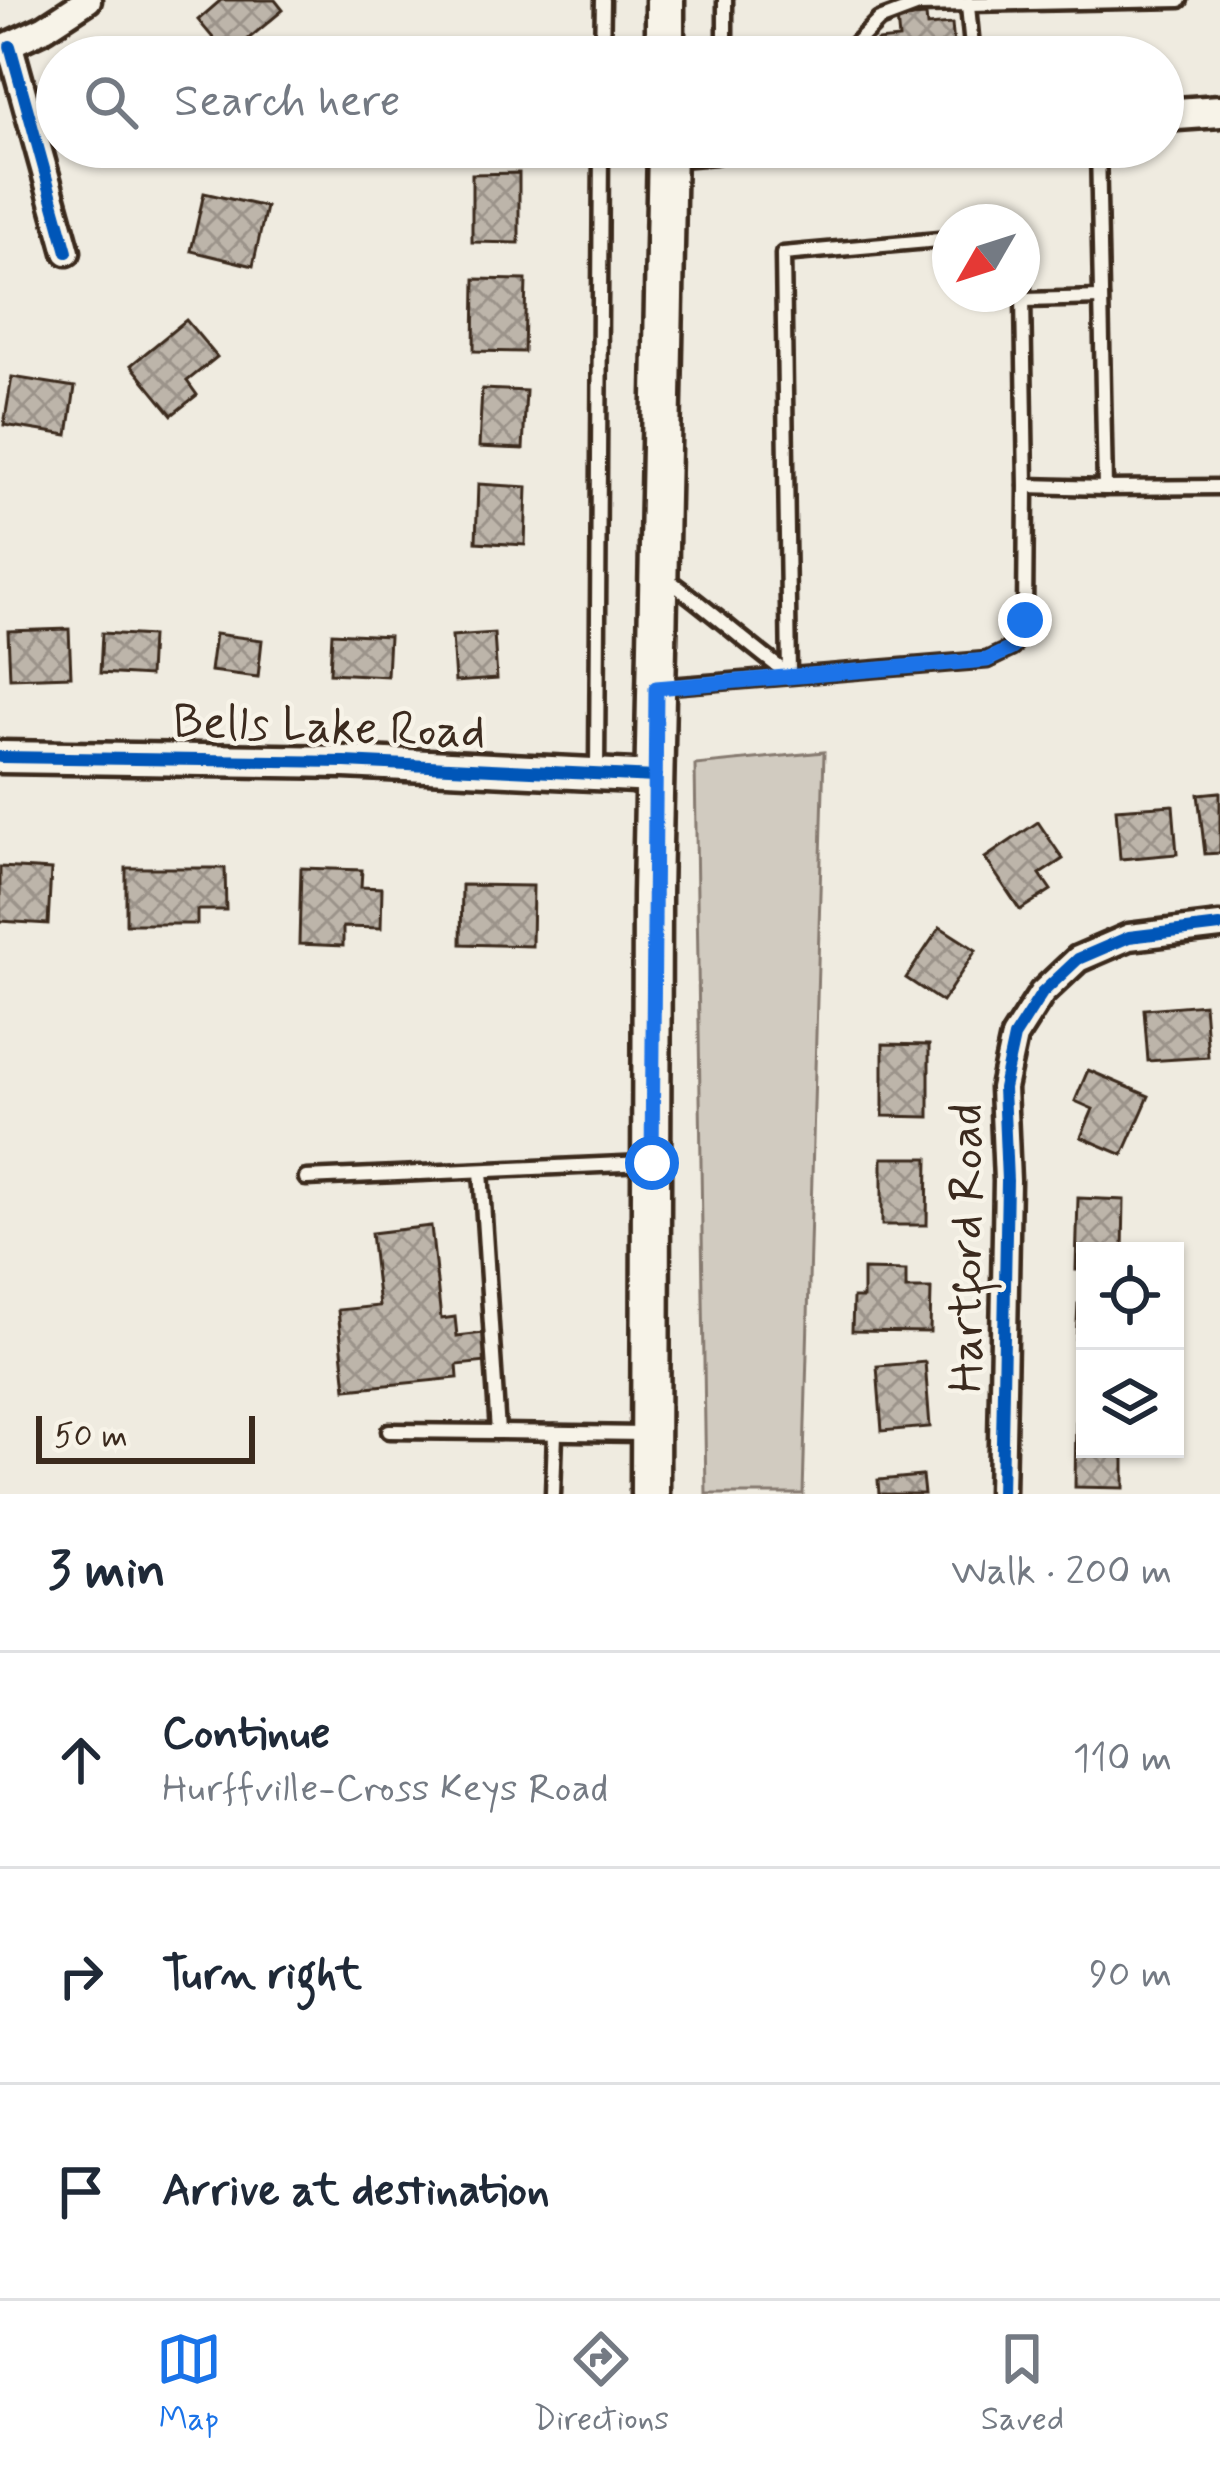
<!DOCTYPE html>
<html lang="en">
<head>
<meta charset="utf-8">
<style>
  body { margin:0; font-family:Mynerve,sans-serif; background:#f2f2f3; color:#1f2937 }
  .controls { position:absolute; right:36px; bottom:36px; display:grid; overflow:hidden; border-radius:0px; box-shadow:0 3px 9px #0004 }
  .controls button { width:108px; height:108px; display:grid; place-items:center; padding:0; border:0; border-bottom:3px solid #e0e1e3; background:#fff; color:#1f2937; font:60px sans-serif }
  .compass { position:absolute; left:932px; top:204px; width:108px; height:108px; border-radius:50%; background:#fff; box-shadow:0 3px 9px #0004; rotate:231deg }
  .scale { position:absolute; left:36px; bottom:30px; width:219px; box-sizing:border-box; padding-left:12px; border:6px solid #3b2a1e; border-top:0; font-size:33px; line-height:42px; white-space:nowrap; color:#3b2a1e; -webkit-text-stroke:9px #f7f3e8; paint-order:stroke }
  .stop { position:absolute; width:36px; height:36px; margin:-27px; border:9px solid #1a73e8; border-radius:50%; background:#fff }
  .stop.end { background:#1a73e8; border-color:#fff; box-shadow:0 3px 12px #0008 }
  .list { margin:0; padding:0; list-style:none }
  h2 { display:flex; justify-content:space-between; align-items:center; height:156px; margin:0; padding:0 48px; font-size:51px }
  h2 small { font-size:39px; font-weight:400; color:#747a83 }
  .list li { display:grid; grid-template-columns:78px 1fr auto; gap:36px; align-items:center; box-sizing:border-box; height:216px; padding:0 48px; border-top:3px solid #e0e1e3 }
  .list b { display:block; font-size:45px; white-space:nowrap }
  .list p { margin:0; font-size:39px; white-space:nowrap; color:#747a83 }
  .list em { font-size:39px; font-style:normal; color:#747a83 }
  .icon { flex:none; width:66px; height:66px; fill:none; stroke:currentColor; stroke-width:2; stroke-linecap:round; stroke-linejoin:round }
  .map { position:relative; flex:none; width:1220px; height:1494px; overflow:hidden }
  .search { position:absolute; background:#fff; box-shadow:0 3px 9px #0004; left:36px; right:36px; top:36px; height:132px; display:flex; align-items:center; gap:30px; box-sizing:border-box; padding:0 42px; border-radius:66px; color:#747a83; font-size:45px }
  .sheet { height:804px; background:#fff }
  nav { display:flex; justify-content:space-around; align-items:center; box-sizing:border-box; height:168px; border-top:3px solid #e0e1e3; background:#fff; font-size:33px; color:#747a83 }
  nav a { display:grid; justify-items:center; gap:6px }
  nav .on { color:#1a73e8 }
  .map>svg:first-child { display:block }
  .grass { fill:#d1cbc0; stroke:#867a6f; stroke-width:3 }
  .building { fill:url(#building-cross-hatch); stroke:#3b2a1e; stroke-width:3 }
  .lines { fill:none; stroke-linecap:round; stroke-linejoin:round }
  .service-casing { stroke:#3b2a1e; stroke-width:21 }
  .minor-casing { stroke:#3b2a1e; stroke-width:33 }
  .tertiary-casing { stroke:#3b2a1e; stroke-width:39 }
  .secondary-casing { stroke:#3b2a1e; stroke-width:45 }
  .service { stroke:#f7f3e8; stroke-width:12 }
  .minor { stroke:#f7f3e8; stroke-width:24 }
  .tertiary { stroke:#f7f3e8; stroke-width:30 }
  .secondary { stroke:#f7f3e8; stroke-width:36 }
  .cycleway-casing { stroke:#f7f3e8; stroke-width:20 }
  .cycleway { stroke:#0057b8; stroke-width:12 }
  .route { stroke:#1a73e8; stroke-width:15 }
  .labels { text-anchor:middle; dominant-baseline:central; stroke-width:9; stroke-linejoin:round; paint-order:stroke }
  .street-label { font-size:48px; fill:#3b2a1e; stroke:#f7f3e8 }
</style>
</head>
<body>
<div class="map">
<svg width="1220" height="1494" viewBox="0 0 1220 1494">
  <defs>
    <pattern id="building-cross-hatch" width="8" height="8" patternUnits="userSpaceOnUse" patternTransform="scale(3)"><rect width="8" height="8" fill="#bdb5aa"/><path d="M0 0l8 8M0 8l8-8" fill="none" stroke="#9b938a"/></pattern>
  </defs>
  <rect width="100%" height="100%" fill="#efebe0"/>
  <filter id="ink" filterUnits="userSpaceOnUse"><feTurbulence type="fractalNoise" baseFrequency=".00833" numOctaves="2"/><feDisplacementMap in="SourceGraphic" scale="24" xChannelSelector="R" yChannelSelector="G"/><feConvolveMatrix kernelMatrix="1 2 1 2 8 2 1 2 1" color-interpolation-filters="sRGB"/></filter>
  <g filter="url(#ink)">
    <!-- grass -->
    <polygon class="grass" points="824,752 803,1494 706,1494 695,765"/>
    <!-- building -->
    <g class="building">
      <polygon points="221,0 275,0 283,10 228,56 198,20"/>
      <polygon points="926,16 927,26 952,24 955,57 879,57 877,41 899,39 897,18"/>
      <polygon points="519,173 519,243 472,242 472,174"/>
      <polygon points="204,193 266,207 253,266 191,251"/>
      <polygon points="475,279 526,280 524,352 474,351"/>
      <polygon points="186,320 217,357 187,381 197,395 172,415 131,365"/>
      <polygon points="12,377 75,387 68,435 4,425"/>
      <polygon points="482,389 526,391 523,449 479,447"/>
      <polygon points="478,484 527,487 525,545 476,542"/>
      <polygon points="69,629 71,676 10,678 8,631"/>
      <polygon points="102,633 151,636 149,676 100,673"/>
      <polygon points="332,633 389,636 387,676 330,673"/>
      <polygon points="494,633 497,679 455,682 452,636"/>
      <polygon points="215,634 262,640 258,677 210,671"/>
      <polygon points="1220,792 1220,853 1205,854 1198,794"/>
      <polygon points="1173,805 1177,854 1120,859 1116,809"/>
      <polygon points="1038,822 1063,859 1040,874 1051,890 1020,910 985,858"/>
      <polygon points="0,867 51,870 48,924 0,921"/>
      <polygon points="126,868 225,868 226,910 197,910 197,924 126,924"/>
      <polygon points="301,868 362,870 361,887 382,888 381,928 343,927 343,946 299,944"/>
      <polygon points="462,885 533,886 532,946 461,944"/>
      <polygon points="940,927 976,950 942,1002 906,978"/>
      <polygon points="1204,1004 1208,1057 1148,1061 1144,1009"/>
      <polygon points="883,1044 929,1045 929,1117 883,1116"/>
      <polygon points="1088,1070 1149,1096 1123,1155 1081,1137 1093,1109 1075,1101"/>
      <polygon points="882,1158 928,1158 927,1225 882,1225"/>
      <polygon points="1078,1198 1124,1200 1123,1251 1085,1251 1085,1270 1076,1270"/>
      <polygon points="431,1226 441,1319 455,1317 457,1336 484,1333 487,1362 457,1365 458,1378 346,1389 338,1310 379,1306 371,1233"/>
      <polygon points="863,1270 906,1271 906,1289 931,1289 930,1332 852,1331 853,1298 863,1298"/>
      <polygon points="1078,1304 1085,1304 1085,1363 1075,1362"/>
      <polygon points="925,1362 930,1427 882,1431 877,1366"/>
      <polygon points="1076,1422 1085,1422 1085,1449 1124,1449 1124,1488 1075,1487"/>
      <polygon points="922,1476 924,1494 879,1494 878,1480"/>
    </g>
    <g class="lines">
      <defs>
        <g id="service">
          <polyline points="725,0 725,53 846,53 879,20 919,5 1180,0"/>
          <polyline points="968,6 973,57"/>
          <polyline points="602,57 603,0"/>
          <polyline points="1022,233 1026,486"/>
          <polyline points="1025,300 1101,298"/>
          <polyline points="1105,488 1220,487"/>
          <path d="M667 579C709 609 746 643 788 674"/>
          <polyline points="789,674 783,254 950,239"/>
          <polyline points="658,687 987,660 1012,648 1025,620 1026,486 1105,488 1098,147"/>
          <polyline points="597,772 601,147"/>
          <polyline points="306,1178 645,1163"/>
          <polyline points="389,1431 498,1432 481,1171"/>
          <polyline points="498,1432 646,1434"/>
          <polyline points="553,1494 555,1433"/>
        </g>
        <g id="minor">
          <polyline points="10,46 67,252"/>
          <polyline points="0,49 45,28 88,0"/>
          <polyline points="1001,1494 1007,1181 1003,1088 1014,1037 1042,993 1078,959 1129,937 1220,926"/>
        </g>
        <g id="tertiary">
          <polyline points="1163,115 1220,111"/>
          <polyline points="667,151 714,147"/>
          <polyline points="0,757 345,762 655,777"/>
        </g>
        <g id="secondary">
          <polyline points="665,0 665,57"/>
          <polyline points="650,1494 652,895 667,147"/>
        </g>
      </defs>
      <!-- service casing -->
      <use href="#service" class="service-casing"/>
      <!-- minor casing -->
      <use href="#minor" class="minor-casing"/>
      <!-- tertiary casing -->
      <use href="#tertiary" class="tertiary-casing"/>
      <!-- secondary casing -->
      <use href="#secondary" class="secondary-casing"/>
      <!-- service -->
      <use href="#service" class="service"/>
      <!-- minor -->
      <use href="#minor" class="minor"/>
      <!-- tertiary -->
      <use href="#tertiary" class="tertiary"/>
      <!-- secondary -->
      <use href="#secondary" class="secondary"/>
      <defs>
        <g id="cycleway">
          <polyline points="10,46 67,252"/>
          <polyline points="0,757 345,762 655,777"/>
          <polyline points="1001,1494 1007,1181 1003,1088 1014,1037 1042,993 1078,959 1129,937 1220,926"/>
        </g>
      </defs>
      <!-- cycleway casing -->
      <use href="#cycleway" class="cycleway-casing"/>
      <!-- cycleway -->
      <use href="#cycleway" class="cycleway"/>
    </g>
  </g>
  <g class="lines" filter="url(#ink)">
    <!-- route -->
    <polyline class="route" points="652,1163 656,688 987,660 1012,648 1025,620"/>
  </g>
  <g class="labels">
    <!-- street labels -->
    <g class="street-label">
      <text transform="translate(329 728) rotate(2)">Bells Lake Road</text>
      <text transform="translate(967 1248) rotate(-90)">Hartford Road</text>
    </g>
  </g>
</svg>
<div class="controls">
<button><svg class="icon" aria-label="locate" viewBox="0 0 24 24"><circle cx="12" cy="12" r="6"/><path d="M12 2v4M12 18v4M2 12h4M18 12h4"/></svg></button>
<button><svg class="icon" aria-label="layers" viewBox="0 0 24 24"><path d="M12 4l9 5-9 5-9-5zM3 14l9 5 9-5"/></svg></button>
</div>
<svg class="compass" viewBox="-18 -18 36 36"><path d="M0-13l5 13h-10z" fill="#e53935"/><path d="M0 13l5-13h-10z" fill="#747a83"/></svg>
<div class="scale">50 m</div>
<div class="stop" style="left:652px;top:1163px"></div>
<div class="stop end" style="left:1025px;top:620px"></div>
<div class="search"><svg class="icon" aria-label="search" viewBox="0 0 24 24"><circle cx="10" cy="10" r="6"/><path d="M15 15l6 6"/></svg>Search here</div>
</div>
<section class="sheet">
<h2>3 min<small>Walk · 200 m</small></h2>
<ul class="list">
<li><svg class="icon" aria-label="ahead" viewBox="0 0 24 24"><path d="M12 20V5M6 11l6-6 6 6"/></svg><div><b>Continue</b><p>Hurffville-Cross Keys Road</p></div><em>110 m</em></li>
<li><svg class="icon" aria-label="right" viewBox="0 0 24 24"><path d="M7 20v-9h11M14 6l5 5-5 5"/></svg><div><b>Turn right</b></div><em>90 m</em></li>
<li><svg class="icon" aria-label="arrive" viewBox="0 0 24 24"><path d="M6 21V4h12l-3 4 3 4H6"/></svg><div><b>Arrive at destination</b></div></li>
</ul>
</section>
<nav>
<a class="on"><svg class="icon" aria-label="map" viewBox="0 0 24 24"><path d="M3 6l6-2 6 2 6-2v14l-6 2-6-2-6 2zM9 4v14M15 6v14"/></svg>Map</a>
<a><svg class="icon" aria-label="directions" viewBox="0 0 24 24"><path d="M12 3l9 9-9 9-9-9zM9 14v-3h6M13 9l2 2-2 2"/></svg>Directions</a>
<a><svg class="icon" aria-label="saved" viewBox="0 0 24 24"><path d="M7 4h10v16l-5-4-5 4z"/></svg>Saved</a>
</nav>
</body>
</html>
